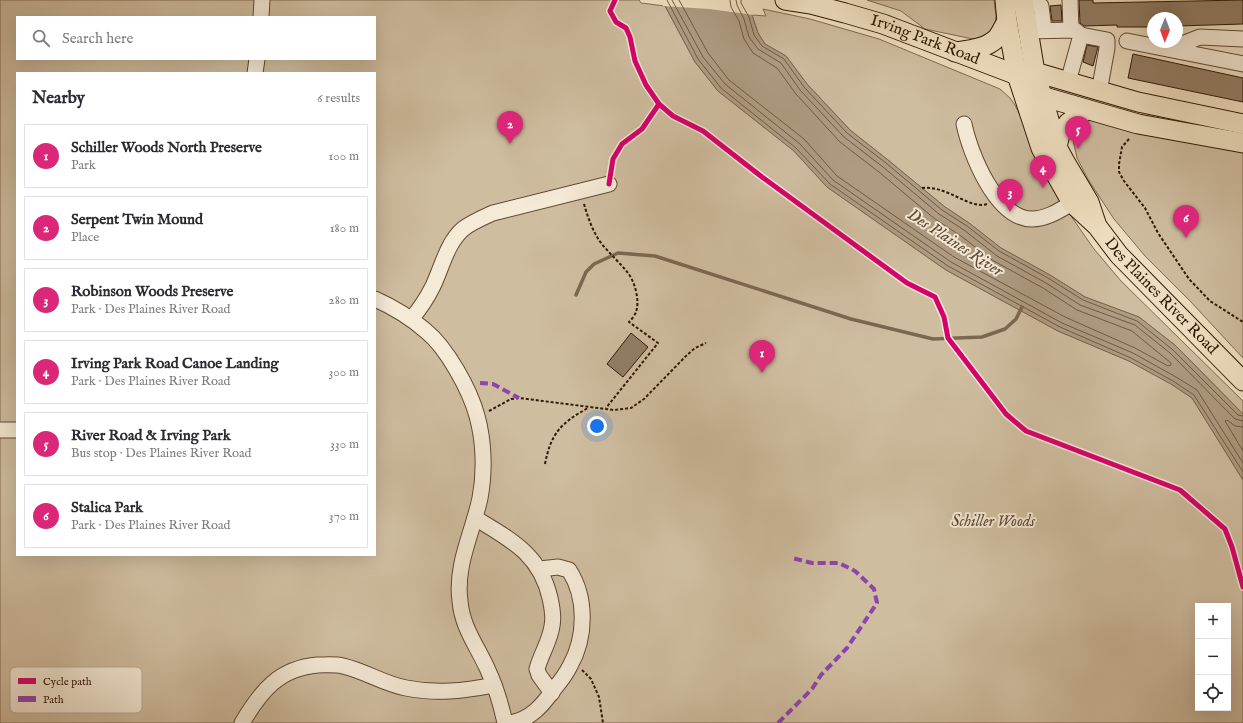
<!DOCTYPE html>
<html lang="en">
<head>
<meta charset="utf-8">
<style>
  body { margin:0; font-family:"IM FELL English",serif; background:#f7f7f7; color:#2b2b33 }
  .controls { position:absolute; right:12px; bottom:12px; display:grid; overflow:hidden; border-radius:0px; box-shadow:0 4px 16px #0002 }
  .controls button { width:36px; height:36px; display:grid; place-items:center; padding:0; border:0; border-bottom:1px solid #e1e1e2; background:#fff; color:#2b2b33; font:20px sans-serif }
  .compass { position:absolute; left:1147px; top:12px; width:36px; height:36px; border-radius:50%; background:#fff; box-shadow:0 4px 16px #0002; rotate:181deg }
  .you { position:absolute; left:597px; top:426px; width:14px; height:14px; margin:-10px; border:3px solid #fff; border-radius:50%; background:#1a73e8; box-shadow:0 0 0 6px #1a73e833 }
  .badge { display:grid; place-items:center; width:26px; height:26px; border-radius:50%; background:#db2777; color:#fff; font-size:13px; font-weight:700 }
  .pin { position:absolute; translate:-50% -33px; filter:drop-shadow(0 1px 2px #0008) }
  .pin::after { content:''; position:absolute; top:21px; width:14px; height:12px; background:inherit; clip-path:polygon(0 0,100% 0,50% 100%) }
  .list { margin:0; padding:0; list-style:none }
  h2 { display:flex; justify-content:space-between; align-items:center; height:52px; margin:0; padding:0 16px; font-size:17px }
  h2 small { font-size:13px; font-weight:400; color:#7c7c81 }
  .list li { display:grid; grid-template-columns:26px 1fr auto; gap:12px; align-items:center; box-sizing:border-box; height:64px; margin:0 8px 8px; padding:0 8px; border:1px solid #e1e1e2; border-radius:0px }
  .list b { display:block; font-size:15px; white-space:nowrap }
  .list p { margin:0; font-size:13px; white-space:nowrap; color:#7c7c81 }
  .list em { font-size:13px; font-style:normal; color:#7c7c81 }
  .icon { flex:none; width:22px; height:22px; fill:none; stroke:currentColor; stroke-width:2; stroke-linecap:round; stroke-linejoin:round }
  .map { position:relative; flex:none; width:1243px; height:723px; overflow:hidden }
  .search { position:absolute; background:#fff; box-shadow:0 4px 16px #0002; left:16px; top:16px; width:360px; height:44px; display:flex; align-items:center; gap:10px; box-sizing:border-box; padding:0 14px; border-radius:0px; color:#7c7c81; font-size:15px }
  .panel { position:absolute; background:#fff; box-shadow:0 4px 16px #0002; left:16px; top:72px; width:360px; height:484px; border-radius:0px }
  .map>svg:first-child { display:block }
  .green { fill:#cfbda0; stroke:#806a53; fill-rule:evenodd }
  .water { fill:#ae9b81; stroke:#7c6750 }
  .pier { fill:#efdfc0 }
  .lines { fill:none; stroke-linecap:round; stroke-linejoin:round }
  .shore { stroke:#6f5a44; stroke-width:1 }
  .stream { stroke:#7c6750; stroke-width:3.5 }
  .building { fill:#937f67; stroke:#301806 }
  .minor-casing { stroke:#604a34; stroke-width:17 }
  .major-casing { stroke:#301806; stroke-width:21 }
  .path { stroke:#301806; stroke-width:2; stroke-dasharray:3 2; stroke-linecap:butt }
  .minor { stroke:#f5ead6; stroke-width:15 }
  .major { stroke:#efdfc0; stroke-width:19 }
  .quiet { stroke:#8e44ad; stroke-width:4; stroke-dasharray:8 4; stroke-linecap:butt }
  .cycleway-casing { stroke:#f5ead6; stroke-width:8 }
  .cycleway { stroke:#d6006c; stroke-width:5 }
  .labels { text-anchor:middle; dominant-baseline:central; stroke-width:4; stroke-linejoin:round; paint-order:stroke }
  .street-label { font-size:16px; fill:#301806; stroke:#f5ead6 }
  .park-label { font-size:16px; font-style:italic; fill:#604a34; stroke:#f5ead6 }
  .water-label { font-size:17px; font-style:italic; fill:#624c37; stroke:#f5ead6 }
  .key { fill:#f5ead6; stroke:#baab98; stroke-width:1 }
  .key-label { font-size:11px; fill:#301806 }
</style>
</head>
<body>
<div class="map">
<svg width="1243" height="723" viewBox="0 0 1243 723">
  <rect width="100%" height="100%" fill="#efdfc0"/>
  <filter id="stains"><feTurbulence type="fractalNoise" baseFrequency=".005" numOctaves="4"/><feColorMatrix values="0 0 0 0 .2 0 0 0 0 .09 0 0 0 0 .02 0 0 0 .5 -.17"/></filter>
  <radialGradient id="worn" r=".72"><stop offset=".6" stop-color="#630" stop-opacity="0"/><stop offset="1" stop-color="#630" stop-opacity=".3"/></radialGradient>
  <!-- green -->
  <g class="green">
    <path d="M0 0H639L641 3 665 6 695 62 718 91 794 151 827 187 946 270 1058 331 1129 361 1171 384 1192 398 1243 480V723H0ZM17 17H375V59H17ZM17 73H375V555H17ZM1198 606H1228V708H1198Z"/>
    <polygon points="867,0 994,0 996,16 994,31 979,40 973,39 925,29 901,11"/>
    <polygon points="763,9 810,19 879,39 1000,89 1010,98 1015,105 1055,189 1073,219 1094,249 1121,281 1243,401 1243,414 1176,346 1139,317 1085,297 1050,275 1001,248 969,223 945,207 888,160 850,130 807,84 786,56 765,44 758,33 752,15 766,16"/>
    <polygon points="1089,119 1243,150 1243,358 1190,301 1145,256 1114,219 1089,181 1077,158 1071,131"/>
  </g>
  <!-- water -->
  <polygon class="water" points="662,0 744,0 752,15 758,33 765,44 786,56 807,84 850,130 888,160 945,207 969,223 1001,248 1050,275 1085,297 1139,317 1176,346 1243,414 1243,480 1192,398 1171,384 1129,361 1058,331 946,270 827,187 794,151 718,91 695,62"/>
  <!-- pier -->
  <polygon class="pier" points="660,0 746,0 754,15 709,9 663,6"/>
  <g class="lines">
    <!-- shore -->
    <g class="shore">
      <polyline points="667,0 698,59 721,88 796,148 830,184 948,266 1060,327 1131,358 1173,381 1194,395 1243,472"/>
      <polyline points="672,0 703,57 725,84 800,144 833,180 951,262 1062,323 1133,353 1176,377 1197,390 1243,463"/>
      <polyline points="679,0 708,53 729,80 804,139 837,176 954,257 1065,317 1135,348 1168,366 1171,365 1171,363 1132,331 1077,310 1043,288 992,260 961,236 935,219 879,172 840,142 796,94 777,68 753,53 744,39 739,21 731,7 730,0"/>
      <polyline points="736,0 737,5 744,19 749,37 758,49 781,63 800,90 844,137 883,167 939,214 964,230 997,256 1046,283 1080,305 1135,325 1170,353 1235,419 1243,421"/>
      <polyline points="741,0 741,3 749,17 754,35 762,46 784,59 804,87 847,133 886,163 942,210 967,226 999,251 1048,278 1083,300 1137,321 1173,350 1238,415 1243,416"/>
      <polyline points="1243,427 1235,426 1227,420 1225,421 1243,451"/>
    </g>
    <!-- stream -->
    <polyline class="stream" points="576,295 586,272 594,264 618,253 655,256 851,319 933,339 982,337 1005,329 1016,319 1022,307"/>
  </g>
  <!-- building -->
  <g class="building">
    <polygon points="1079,0 1093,0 1093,3 1243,0 1243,24 1177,26 1177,18 1153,18 1153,27 1117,27 1117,25 1084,26 1080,23"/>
    <polygon points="1061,5 1062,21 1052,21 1050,6"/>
    <polygon points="1087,45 1098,47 1093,66 1083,62"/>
    <polygon points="1133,54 1243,78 1243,102 1128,78"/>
    <polygon points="631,333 648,347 623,377 607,364"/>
  </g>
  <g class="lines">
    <defs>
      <g id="minor">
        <polyline points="1070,0 1071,30"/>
        <polyline points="1023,4 1036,3 1041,6 1044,30"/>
        <polyline points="261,17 262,0"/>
        <polyline points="1027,31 1075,30 1081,35 1107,40 1107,48 1099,92"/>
        <polyline points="1127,41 1243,64"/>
        <polyline points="1169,49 1200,37 1243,39"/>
        <polyline points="255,73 257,59"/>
        <polyline points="1068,82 1081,35"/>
        <path d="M964 124C970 153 996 219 1032 219 1047 219 1060 210 1072 203"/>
        <path d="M375 299C393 307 411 318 426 331 447 348 470 390 477 416 484 441 485 472 480 498 473 532 455 565 460 601 462 627 477 646 487 668 495 685 501 704 505 723"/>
        <path d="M411 319C420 309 427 298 433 286 442 267 447 243 463 229 472 222 482 218 493 213L609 184"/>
        <polyline points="0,430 17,430"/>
        <path d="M475 518C511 540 540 554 550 598 552 607 554 617 552 626 550 641 541 654 537 669L539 675 552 693"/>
        <path d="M242 723C261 691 279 668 318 665 326 665 335 664 343 666 365 671 384 684 406 688 436 694 464 691 494 685"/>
        <path d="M510 723C531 719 542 706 554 689 560 682 566 674 570 666 586 637 587 598 569 570L558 567 540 569"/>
      </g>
      <g id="major">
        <path id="s1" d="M785 0 811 4 845 13 883 24 1017 75 1041 96 1138 124 1243 143"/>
        <path id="s2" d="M1005 0 1007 21 1017 75 1041 148 1072 203 1097 226 1119 255 1243 381"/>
        <polyline points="1023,0 1035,72 1057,147 1064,160 1089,202 1096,223"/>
        <path d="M955 52C969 50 986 49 997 38 1001 33 1004 26 1007 21"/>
        <polyline points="1024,74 1035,72 1138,102 1243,124"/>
        <polyline points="1057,147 1060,134 1068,123 1086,110"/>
      </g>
    </defs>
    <!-- minor casing -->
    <use href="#minor" class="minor-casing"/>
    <!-- major casing -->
    <use href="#major" class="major-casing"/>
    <!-- path -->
    <g class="path">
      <polyline points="1129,139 1122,147 1119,164 1119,172 1124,181 1145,208 1158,233 1189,279 1210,301 1243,322"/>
      <polyline points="611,172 613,159 622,144 642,129 659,104"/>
      <path d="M922 188C947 185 970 210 987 204"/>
      <path d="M584 204C588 218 593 232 601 243 610 254 620 263 628 273 635 282 640 301 636 312 635 315 632 319 629 322L658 343 606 408"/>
      <polyline points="489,411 511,399 519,398 614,410 631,408 644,399 687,355 695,348 706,343"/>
      <path d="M545 464C551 433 561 423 588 408"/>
      <polyline points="582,670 591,679 599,697 603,723"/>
    </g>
    <!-- minor -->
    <use href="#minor" class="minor"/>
    <!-- major -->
    <use href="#major" class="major"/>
    <!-- quiet -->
    <g class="quiet">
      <polyline points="480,383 493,384 519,398"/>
      <polyline points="778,723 812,689 821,675 847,648 877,603 874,589 855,571 839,563 812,563 792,558"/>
    </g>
    <defs>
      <g id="cycleway">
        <polyline points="615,0 610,11 616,22 626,28 630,37 635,61 646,85 659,104 673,116 703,131 762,177 907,283 935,297 944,317 948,338 1006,414 1026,431 1180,490 1225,529 1232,547 1243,587"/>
        <polyline points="609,184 613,159 622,144 642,129 659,104"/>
      </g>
    </defs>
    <!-- cycleway casing -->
    <use href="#cycleway" class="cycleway-casing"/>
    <!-- cycleway -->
    <use href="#cycleway" class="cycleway"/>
  </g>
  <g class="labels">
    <!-- street labels -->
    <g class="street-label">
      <text stroke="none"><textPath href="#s1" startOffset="146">Irving Park Road</textPath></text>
      <text stroke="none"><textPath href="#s2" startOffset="345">Des Plaines River Road</textPath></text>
    </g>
    <!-- park labels -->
    <g class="park-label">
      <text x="993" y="522">Schiller Woods</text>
    </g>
    <!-- water labels -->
    <g class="water-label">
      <text transform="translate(955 243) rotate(33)">Des Plaines River</text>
    </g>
  </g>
  <!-- legend -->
  <rect x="10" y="667" width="132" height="46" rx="6" class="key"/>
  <rect x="18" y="678" width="18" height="6" fill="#d6006c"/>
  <rect x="18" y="696" width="18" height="6" fill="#8e44ad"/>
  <g class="key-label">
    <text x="43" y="685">Cycle path</text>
    <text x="43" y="703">Path</text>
  </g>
  <rect width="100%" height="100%" filter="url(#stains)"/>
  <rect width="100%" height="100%" fill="url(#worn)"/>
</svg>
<div class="controls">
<button>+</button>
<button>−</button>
<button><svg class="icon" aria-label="locate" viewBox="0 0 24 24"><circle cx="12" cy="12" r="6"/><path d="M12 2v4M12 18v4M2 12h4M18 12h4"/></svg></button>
</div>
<svg class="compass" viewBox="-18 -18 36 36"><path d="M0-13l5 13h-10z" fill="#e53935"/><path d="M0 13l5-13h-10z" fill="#7c7c81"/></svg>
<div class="you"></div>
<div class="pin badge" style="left:762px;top:373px">1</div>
<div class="pin badge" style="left:510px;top:144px">2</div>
<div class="pin badge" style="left:1010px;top:212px">3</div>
<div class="pin badge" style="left:1043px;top:188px">4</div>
<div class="pin badge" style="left:1078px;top:149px">5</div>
<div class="pin badge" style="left:1186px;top:238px">6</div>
<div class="search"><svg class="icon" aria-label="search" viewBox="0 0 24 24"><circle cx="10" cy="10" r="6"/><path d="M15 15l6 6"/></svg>Search here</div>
<section class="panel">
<h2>Nearby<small>6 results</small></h2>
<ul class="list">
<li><span class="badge">1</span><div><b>Schiller Woods North Preserve</b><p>Park</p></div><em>100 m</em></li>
<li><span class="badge">2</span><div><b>Serpent Twin Mound</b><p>Place</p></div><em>180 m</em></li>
<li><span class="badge">3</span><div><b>Robinson Woods Preserve</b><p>Park · Des Plaines River Road</p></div><em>280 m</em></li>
<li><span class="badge">4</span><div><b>Irving Park Road Canoe Landing</b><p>Park · Des Plaines River Road</p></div><em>300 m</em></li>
<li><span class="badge">5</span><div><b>River Road &amp; Irving Park</b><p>Bus stop · Des Plaines River Road</p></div><em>330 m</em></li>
<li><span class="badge">6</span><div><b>Stalica Park</b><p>Park · Des Plaines River Road</p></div><em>370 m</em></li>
</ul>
</section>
</div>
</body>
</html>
